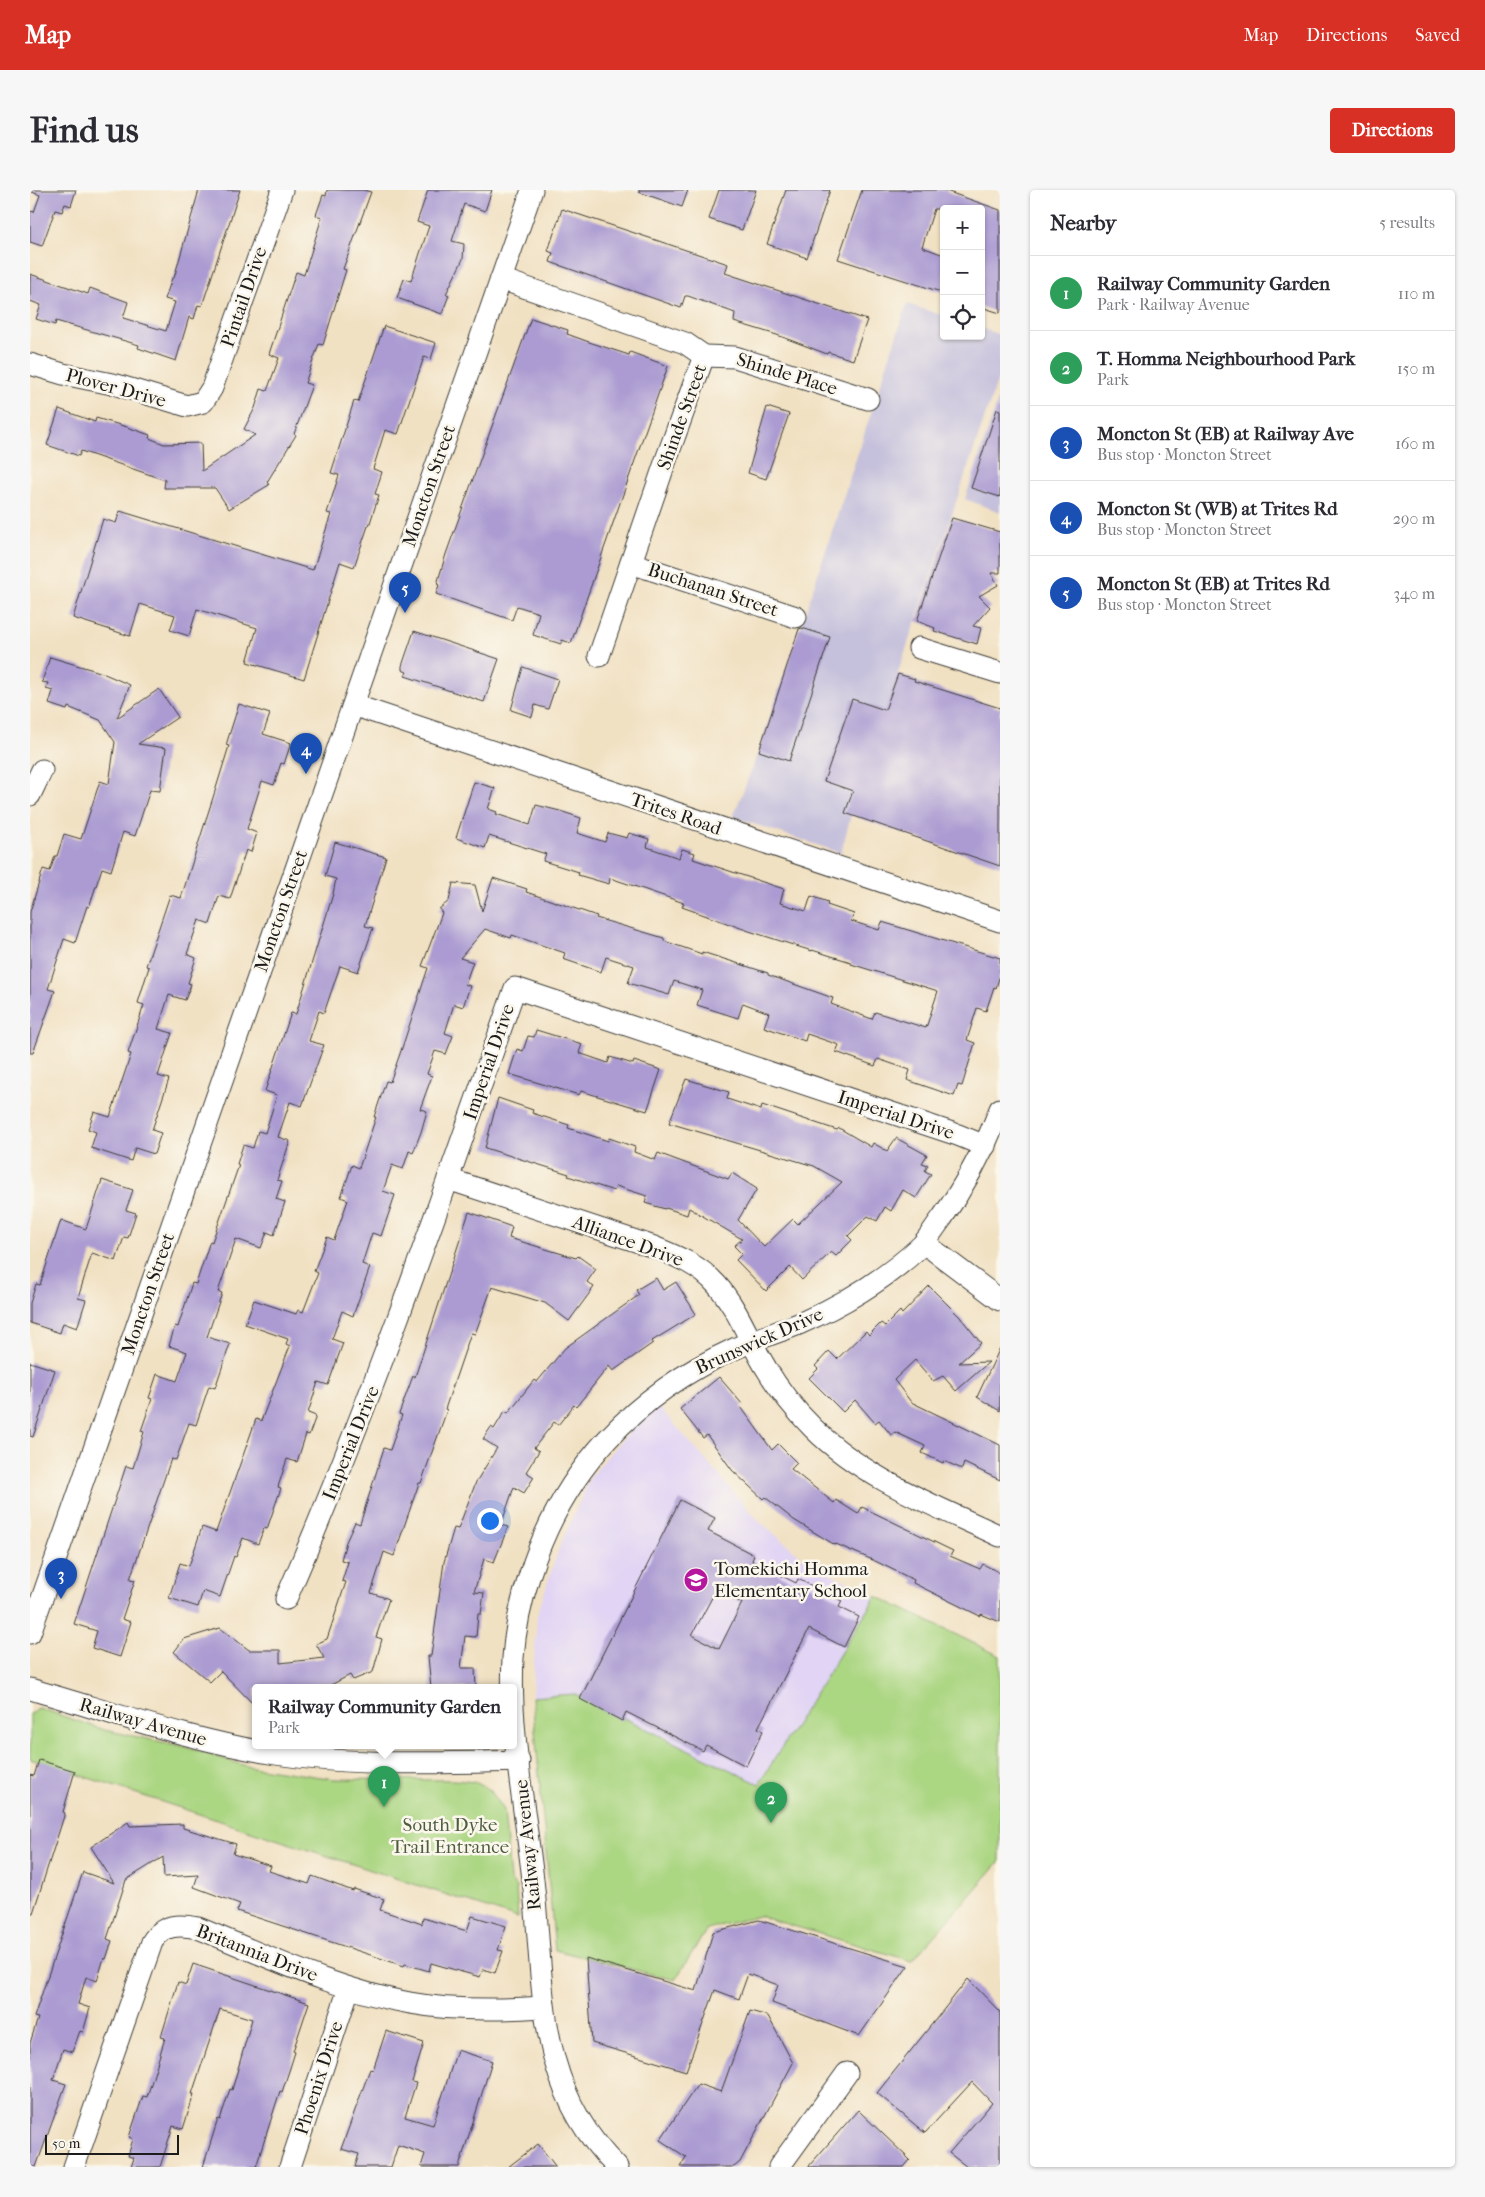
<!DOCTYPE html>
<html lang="en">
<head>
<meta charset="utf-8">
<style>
  body { margin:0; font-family:"IM FELL French Canon",serif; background:#f7f7f7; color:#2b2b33 }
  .controls { position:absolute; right:15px; top:15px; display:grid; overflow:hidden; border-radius:5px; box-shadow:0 1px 4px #0004 }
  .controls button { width:45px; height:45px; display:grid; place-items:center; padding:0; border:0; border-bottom:1px solid #e1e1e2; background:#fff; color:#2b2b33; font:25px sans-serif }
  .scale { position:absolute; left:15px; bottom:12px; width:134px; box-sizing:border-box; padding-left:5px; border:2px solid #1c1c1c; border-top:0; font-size:14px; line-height:18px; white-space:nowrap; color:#1c1c1c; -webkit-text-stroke:4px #fbf7ec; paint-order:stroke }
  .you { position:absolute; left:459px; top:1330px; width:18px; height:18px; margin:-12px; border:4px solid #fff; border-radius:50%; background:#1a73e8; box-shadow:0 0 0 8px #1a73e833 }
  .badge { display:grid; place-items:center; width:32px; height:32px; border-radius:50%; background:#d93025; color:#fff; font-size:16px; font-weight:700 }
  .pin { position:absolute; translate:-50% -41px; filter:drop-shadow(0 1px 2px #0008) }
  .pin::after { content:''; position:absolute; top:26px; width:18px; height:15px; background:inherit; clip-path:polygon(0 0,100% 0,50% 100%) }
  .popup { position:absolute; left:222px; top:1494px; width:265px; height:65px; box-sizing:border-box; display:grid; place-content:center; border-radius:5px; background:#fff; filter:drop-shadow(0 1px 4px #0005); font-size:16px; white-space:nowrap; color:#7c7c81 }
  .popup b { font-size:19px; color:#2b2b33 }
  .popup::after { content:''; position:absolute; left:50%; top:100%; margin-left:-10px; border:10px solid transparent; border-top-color:#fff }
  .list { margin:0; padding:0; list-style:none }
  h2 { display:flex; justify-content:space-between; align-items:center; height:65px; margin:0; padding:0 20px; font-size:21px }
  h2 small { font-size:16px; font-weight:400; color:#7c7c81 }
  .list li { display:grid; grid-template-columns:32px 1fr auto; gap:15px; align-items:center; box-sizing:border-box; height:75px; padding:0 20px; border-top:1px solid #e1e1e2 }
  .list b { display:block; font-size:19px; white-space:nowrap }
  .list p { margin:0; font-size:16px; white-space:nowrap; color:#7c7c81 }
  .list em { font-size:16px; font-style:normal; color:#7c7c81 }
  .icon { flex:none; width:28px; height:28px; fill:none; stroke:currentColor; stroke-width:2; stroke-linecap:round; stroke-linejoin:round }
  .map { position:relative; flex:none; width:970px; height:1977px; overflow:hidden; border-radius:5px }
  header { display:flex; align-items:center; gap:30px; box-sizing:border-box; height:70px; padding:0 25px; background:#d93025; color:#fff }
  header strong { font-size:24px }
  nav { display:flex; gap:28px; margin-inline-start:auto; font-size:18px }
  .intro { display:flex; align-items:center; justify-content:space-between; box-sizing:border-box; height:120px; padding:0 30px }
  h1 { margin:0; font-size:35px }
  .button { padding:12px 22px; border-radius:5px; background:#d93025; color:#fff; font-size:18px; font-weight:700 }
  main { display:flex; gap:30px; padding:0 30px }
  aside { flex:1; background:#fff; border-radius:5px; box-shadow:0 1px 4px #0004 }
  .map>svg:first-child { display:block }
  .built { fill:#e1d4f4 }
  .industrial { fill:#c5c0db }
  .green { fill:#abd682; stroke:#64794f }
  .building { fill:#ab9bd2; fill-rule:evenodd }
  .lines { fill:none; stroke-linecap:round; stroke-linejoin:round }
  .minor-casing { stroke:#3c3a35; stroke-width:23 }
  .minor { stroke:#fff; stroke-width:21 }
  .labels { text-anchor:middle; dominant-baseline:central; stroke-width:5; stroke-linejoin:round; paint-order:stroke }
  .street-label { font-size:19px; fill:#1c1c1c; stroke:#fbf7ec }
  .poi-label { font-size:19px; fill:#1c1c1c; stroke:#fbf7ec; text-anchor:start }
  .park-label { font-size:19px; fill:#4e5d40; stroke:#fbf7ec }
</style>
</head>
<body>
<header>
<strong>Map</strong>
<nav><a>Map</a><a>Directions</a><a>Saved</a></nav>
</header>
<div class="intro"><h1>Find us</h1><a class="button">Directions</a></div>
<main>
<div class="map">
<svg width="970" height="1977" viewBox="0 0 970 1977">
  <rect width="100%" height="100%" fill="#fbf7ec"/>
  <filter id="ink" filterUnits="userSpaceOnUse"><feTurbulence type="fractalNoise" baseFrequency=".02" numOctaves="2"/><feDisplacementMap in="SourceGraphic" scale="10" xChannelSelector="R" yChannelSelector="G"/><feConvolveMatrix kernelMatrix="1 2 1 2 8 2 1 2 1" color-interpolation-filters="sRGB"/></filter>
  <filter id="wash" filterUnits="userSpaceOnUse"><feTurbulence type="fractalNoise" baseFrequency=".0096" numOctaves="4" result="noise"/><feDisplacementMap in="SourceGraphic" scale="20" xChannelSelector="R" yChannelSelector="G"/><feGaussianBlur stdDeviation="1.12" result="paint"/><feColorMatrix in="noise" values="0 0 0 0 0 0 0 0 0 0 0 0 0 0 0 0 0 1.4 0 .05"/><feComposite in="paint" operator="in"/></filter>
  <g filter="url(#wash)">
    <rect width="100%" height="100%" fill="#f1e1c3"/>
    <!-- built -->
    <polygon class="built" points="629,1217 728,1330 779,1373 846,1406 729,1594 545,1504 502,1507 507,1425 529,1358 561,1286 589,1253 611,1231"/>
    <!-- industrial -->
    <g class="industrial">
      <polygon points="877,114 914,126 914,146 951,146 951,138 970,145 970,183 826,606 811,663 703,627 734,548"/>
      <polygon points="970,204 970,322 935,309"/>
    </g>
    <!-- green -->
    <g class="green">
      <polygon points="846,1406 970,1466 970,1671 882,1771 729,1726 677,1739 645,1790 525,1760 502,1507 545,1504 729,1594"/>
      <polygon points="9,1518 74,1540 152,1556 216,1576 305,1589 424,1590 445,1592 460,1600 474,1620 480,1690 486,1697 488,1728 0,1569 0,1524 4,1522 5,1519"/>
    </g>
    <g id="blocks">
      <!-- building -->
      <g class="building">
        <polygon points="2,0 46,0 41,16 35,14 32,22 25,20 12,56 0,52 0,21 4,22 10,5 2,2"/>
        <polygon points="169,0 210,0 172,116 168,115 164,129 159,127 146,171 108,158 109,155 26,131 25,135 6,129 11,115 0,111 0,84 58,104 60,98 98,112 93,128 136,141 145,112 135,109 142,88 144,88"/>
        <polygon points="297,0 333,0 341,2 313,79 316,80 293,155 289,154 275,193 282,195 264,244 266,245 237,292 239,295 199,319 185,298 134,298 135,290 51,261 49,266 17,255 29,219 65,232 66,228 97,237 120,245 119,248 134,254 171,253 172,281 225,245 214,239 225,218 231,199 237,201 249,168 239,164 266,82 274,85 292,27 286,25 293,5 296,6"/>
        <polygon points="398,0 462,0 455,21 434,14 422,51 434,54 433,69 416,104 419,105 412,124 367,108 374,89 381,91 399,36 387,32"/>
        <polygon points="609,0 658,0 652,17 609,2"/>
        <polygon points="689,0 726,0 712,40 679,29"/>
        <polygon points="756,0 800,0 777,68 737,54"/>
        <polygon points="832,0 913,0 970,20 970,123 951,117 951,19 904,19 892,57 914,65 914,103 808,69"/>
        <polygon points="532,19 698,74 695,83 837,130 823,170 798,162 797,164 747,145 704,132 705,123 658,106 655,106 651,118 520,72 523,63 518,61"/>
        <polygon points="501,128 538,140 537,144 559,152 599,165 600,162 638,176 541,453 532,450 531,454 503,445 509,423 487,416 482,430 406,404 409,395 407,394 416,364"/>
        <polygon points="354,136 406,153 401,169 394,167 368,244 355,240 343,279 352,282 345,304 349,305 339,336 338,336 324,377 310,372 274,489 217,472 227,438 167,419 159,446 140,440 145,425 110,414 100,446 43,428 73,329 86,333 90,321 283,380 301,324 297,323 309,285 301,283 324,211 328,212"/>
        <polygon points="737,217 759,224 736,289 718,283"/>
        <polygon points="967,219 970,220 970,307 941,298"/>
        <polygon points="922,328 970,342 970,383 961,383 968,395 949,406 960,417 943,436 951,438 947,454 904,441 905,438 887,431"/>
        <polygon points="772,438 800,447 759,571 729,561 769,439"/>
        <polygon points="384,441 469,469 454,512 375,486 377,482 372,480 372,476"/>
        <polygon points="20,467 70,482 100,495 87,528 129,499 148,527 108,554 136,558 130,601 120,600 105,646 93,642 81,681 72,678 59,717 57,716 45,753 34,749 18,799 25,801 3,863 0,863 0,722 13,679 20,681 25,666 27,666 34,644 51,649 70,591 79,594 85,552 70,530 38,517 37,520 19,514 23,501 16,499 18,493 12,492"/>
        <polygon points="493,477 528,489 518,519 505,515 502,527 481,520"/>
        <polygon points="868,484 885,489 884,491 970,518 970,676 815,623 823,601 794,591 822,509 855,520"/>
        <polygon points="209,514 240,524 233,544 261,553 254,574 251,573 244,595 232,591 217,639 227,643 221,662 216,660 200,709 189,706 180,734 169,730 157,764 166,768 158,793 161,794 155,810 139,805 128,839 142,843 128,886 139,889 122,940 131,943 124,964 105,958 101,971 61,958 66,942 58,939 64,922 80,927 101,864 98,863 114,815 108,813 119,777 116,776 140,705 151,708 187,595 199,556 196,555"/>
        <polygon points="444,592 465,598 458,619 467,622 466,624 500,635 506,615 530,621 551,628 547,643 575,652 578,643 597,648 599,643 619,649 617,657 649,668 652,659 665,663 663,669 754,699 750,713 776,721 781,706 798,712 797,715 824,724 821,731 849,740 852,732 970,768 970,785 966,798 964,797 956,821 947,818 937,850 945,853 932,896 928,895 924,906 877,890 880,880 848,869 845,876 806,862 809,855 777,844 775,851 734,837 739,823 713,813 708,828 667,815 672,800 644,791 639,805 598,793 604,776 576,767 571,782 533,769 535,763 482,745 481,748 455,739 430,768 443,772 435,794 440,796 433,817 424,814 415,843 423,846 416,864 405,861 397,884 402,886 390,919 397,921 391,942 383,963 379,961 373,979 362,975 353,1001 365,1005 351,1046 342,1043 332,1074 340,1077 323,1126 312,1121 302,1149 313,1153 298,1195 288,1192 278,1223 286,1226 279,1245 276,1244 267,1272 257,1269 248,1297 251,1298 237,1339 234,1338 228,1354 213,1348 206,1367 204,1366 190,1407 173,1401 168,1417 139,1408 150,1373 159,1376 172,1337 186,1342 226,1229 231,1231 260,1156 256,1154 258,1149 215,1134 224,1110 266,1124 268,1120 273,1122 288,1083 284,1081 297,1047 304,1050 318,1010 311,1007 322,975 329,978 346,927 344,927 356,891 360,892 372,858 398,778 392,776 412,723 409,719 419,711 423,693 445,695 452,721 463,688 497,699 496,702 567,726 566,728 634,748 634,751 672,764 672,762 738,783 738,785 803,808 801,814 842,829 845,822 896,838 908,801 821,774 821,772 782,760 782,761 719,741 652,717 654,713 613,699 580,688 579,694 548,685 549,682 513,671 516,664 459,646 455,658 426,648"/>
        <polygon points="305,652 356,667 335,736 343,738 328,782 310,776 294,823 289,821 279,851 294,855 272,916 260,912 248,947 260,951 247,990 252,991 246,1009 255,1012 244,1045 237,1042 231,1058 206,1049 188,1102 192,1103 177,1147 200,1154 185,1198 179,1196 166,1235 159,1233 146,1270 141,1269 100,1389 105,1390 92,1429 101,1432 90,1467 62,1458 67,1441 44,1434 96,1276 103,1278 114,1242 111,1241 122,1209 119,1208 127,1184 147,1191 157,1162 139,1156 145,1136 148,1137 162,1093 166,1094 180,1051 182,1052 209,975 207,974 213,955 223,958 228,941 235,943 247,905 235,901 261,823 266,824 303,704 306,689 295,686"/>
        <polygon points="506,840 552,854 549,863 578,873 580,867 603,874 604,871 631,880 617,921 551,901 549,905 479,884 487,859 493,861 498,846 504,847"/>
        <polygon points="656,889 699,902 697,909 731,920 732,915 807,940 809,938 841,957 843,953 857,961 866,948 897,965 892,973 898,975 895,981 901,984 886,1008 873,1000 861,1021 855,1017 847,1031 838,1026 818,1046 822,1050 806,1066 801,1062 772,1090 760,1077 736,1101 706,1070 712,1064 704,1056 712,1049 659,1018 657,1025 636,1018 635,1019 615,1013 617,1006 586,996 584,1001 538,986 539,984 455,958 468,908 503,920 502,923 539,935 538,938 578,951 579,948 605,957 604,962 625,970 628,963 698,989 702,983 727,999 708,1030 734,1057 763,1029 768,1034 812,992 784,976 639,933"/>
        <polygon points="72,990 103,1000 96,1020 106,1023 98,1048 94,1047 86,1071 62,1063 48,1108 56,1110 47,1138 33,1133 30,1143 0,1133 0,1113 6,1094 10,1095 31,1030 56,1039"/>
        <polygon points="439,1022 482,1037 479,1048 546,1068 548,1066 566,1079 557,1092 564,1097 539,1131 515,1113 462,1097 445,1144 441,1143 415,1219 417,1220 391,1293 389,1293 364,1366 354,1362 341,1403 359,1409 346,1447 352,1449 343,1482 323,1490 320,1485 295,1498 225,1498 225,1516 191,1481 180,1492 144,1462 154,1449 190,1438 219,1460 250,1460 250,1473 294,1468 286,1454 297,1449 316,1392 312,1391 318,1372 311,1370 316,1352 325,1332 330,1334 354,1258 360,1260 372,1225 369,1224 383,1186 385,1187"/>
        <polygon points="626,1088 633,1100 646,1092 666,1124 622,1151 623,1153 583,1181 579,1176 546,1217 544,1215 528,1235 524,1232 504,1258 509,1261 496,1282 504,1287 494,1303 484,1297 471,1335 478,1337 464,1372 454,1369 444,1402 454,1403 451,1424 448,1424 446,1447 435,1446 431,1478 445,1478 446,1498 401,1498 398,1466 401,1466 414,1372 424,1338 428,1339 446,1292 467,1258 453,1249 461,1237 464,1239 475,1221 478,1223 504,1190 507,1192 535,1158 609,1105 606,1100"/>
        <polygon points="899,1096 930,1127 951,1153 929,1173 959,1172 926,1201 913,1186 903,1191 885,1170 864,1190 881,1212 970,1255 970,1290 934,1273 932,1279 914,1271 913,1273 892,1263 895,1256 865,1242 861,1245 849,1230 845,1233 825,1210 813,1222 779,1188 788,1179 785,1176 799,1161 807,1169 836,1141 839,1145 851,1133 855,1136 870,1121 872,1124"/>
        <polygon points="970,1158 970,1221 947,1207"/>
        <polygon points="0,1172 25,1180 3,1247 0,1246"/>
        <polygon points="689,1187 713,1215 711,1217 742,1260 748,1254 767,1273 761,1279 804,1313 806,1310 828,1324 832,1317 923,1361 920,1366 950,1379 953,1374 970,1383 970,1432 951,1424 950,1426 883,1393 884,1390 845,1371 806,1354 805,1355 764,1330 735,1307 733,1309 702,1280 677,1245 673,1248 650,1219"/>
        <path d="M650 1310 685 1328 678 1341 724 1365 722 1371 766 1393 768 1389 812 1411 809 1417 829 1427 814 1457 779 1439 728 1538 733 1541 716 1576 676 1555 673 1561 596 1522 592 1531 550 1509ZM686 1400 712 1413 689 1459 662 1445Z"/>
        <polygon points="9,1570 45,1581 33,1622 35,1623 3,1723 0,1723 0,1585 4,1586"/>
        <polygon points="98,1632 100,1636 153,1634 153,1638 206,1654 203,1664 241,1676 239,1681 279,1694 282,1686 323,1701 324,1699 354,1709 350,1720 392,1734 393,1728 437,1741 442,1726 476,1736 468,1760 473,1761 465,1783 453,1779 450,1787 401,1773 399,1781 375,1774 374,1776 207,1721 210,1714 164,1697 168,1685 134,1687 133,1667 96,1690 77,1749 82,1751 76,1769 74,1768 67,1791 56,1787 48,1814 60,1818 53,1842 50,1841 42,1862 33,1859 23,1890 36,1894 6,1977 0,1977 0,1853 8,1828 4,1827 53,1682 84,1693 61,1657"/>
        <polygon points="729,1730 878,1776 829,1846 742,1813 748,1795 718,1784 709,1809 685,1800 656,1881 562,1853 556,1768 666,1801 683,1742"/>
        <polygon points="163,1774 279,1813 263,1861 265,1862 260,1878 252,1902 250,1901 226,1977 173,1977 188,1929 190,1930 200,1899 202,1900 222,1829 190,1819 162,1904 164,1904 153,1939 143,1936 130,1977 101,1977 104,1968 98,1966 103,1949 99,1947 113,1906 117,1907 135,1848 131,1847 148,1792 156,1795"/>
        <polygon points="938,1789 970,1822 970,1977 937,1977 919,1963 962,1913 942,1892 895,1943 847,1903"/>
        <polygon points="720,1821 738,1826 763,1873 710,1972 704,1977 650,1977 656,1967 630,1950 668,1894 691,1902"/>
        <polygon points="356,1841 394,1853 382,1892 386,1893 375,1927 403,1935 427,1860 462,1871 429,1977 391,1977 395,1964 368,1955 361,1977 325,1977 329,1964 311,1959 340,1879 343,1880"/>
        <polygon points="828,1920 880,1970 874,1977 778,1977"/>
        <polygon points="508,1954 526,1977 478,1977"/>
      </g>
    </g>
  </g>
  <g filter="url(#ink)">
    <use href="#blocks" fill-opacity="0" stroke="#3c3a35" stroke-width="1"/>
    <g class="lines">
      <defs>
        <g id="minor">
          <polyline points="471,89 655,153 674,166"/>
          <polyline points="674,166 705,167 838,209"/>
          <polyline points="0,174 33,184 87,195 157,216 173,212 182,198 252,0"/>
          <polyline points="601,373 766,427"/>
          <polyline points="889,458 970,483"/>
          <polyline points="569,466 637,267 674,166"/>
          <polyline points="323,515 970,731"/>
          <polyline points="0,605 12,580"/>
          <path d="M418 989 624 1057C646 1066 669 1075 686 1094 708 1118 719 1151 736 1178 749 1200 765 1220 783 1238 834 1289 906 1316 970 1346"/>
          <polyline points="894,1053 970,1110"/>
          <path d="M256 1409C343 1209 413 1004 485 798L928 945 955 956"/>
          <polyline points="0,1443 502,0"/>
          <path d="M0 1499C81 1522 162 1551 246 1564 327 1576 408 1573 489 1571"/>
          <path d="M44 1977 122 1752C133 1734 149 1734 168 1738 237 1766 306 1800 380 1813 423 1821 469 1820 513 1817"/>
          <polyline points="260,1977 319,1798"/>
          <path d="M587 1977C504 1896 515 1795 503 1690 495 1618 479 1539 483 1468 485 1440 491 1411 500 1384 533 1280 605 1204 704 1159 726 1149 749 1142 771 1133 814 1114 858 1087 892 1055 899 1047 905 1037 912 1028 936 994 955 958 970 919"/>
          <polyline points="749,1977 817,1883"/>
        </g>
      </defs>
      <!-- minor casing -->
      <use href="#minor" class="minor-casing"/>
      <!-- minor -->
      <use href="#minor" class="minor"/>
    </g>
  </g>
  <!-- icons -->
  <defs>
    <symbol id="school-disc" viewBox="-11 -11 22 22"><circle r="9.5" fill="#b5179e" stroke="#fbf7ec"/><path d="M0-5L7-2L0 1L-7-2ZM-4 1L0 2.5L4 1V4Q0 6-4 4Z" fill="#fff"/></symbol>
  </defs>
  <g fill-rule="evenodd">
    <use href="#school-disc" x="652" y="1376" width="28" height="28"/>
  </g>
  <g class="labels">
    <!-- street labels -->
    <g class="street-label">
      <text transform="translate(214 107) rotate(-71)">Pintail Drive</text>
      <text transform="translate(757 184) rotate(17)">Shinde Place</text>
      <text transform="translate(86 198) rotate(15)">Plover Drive</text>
      <text transform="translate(652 227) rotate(-70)">Shinde Street</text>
      <text transform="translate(399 296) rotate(-71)">Moncton Street</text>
      <text transform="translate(683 400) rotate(18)">Buchanan Street</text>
      <text transform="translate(646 624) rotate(19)">Trites Road</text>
      <text transform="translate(251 721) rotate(-71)">Moncton Street</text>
      <text transform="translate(459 872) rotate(-71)">Imperial Drive</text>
      <text transform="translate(866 925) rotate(18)">Imperial Drive</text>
      <text transform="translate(598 1051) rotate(20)">Alliance Drive</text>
      <text transform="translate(118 1104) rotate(-71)">Moncton Street</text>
      <text transform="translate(729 1151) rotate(-24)">Brunswick Drive</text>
      <text transform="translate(321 1253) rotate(-68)">Imperial Drive</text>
      <text transform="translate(113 1532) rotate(16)">Railway Avenue</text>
      <text transform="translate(498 1655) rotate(-96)">Railway Avenue</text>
      <text transform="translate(227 1763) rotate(21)">Britannia Drive</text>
      <text transform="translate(289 1888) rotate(-72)">Phoenix Drive</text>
    </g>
    <!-- poi labels -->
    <g class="poi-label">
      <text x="684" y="1379">Tomekichi Homma<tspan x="684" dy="22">Elementary School</tspan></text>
    </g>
    <!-- park labels -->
    <g class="park-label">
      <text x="420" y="1635">South Dyke<tspan x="420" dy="22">Trail Entrance</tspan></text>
    </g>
  </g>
</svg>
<div class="controls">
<button>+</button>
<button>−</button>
<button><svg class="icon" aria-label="locate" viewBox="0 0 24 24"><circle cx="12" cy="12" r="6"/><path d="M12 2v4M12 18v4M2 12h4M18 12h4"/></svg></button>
</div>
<div class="scale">50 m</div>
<div class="you"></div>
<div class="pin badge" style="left:354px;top:1617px;background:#2e9e5b">1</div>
<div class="popup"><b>Railway Community Garden</b>Park</div>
<div class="pin badge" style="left:741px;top:1633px;background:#2e9e5b">2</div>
<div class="pin badge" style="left:31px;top:1409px;background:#1a4fb4">3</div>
<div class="pin badge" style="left:276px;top:584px;background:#1a4fb4">4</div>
<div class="pin badge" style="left:375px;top:423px;background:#1a4fb4">5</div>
</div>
<aside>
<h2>Nearby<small>5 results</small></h2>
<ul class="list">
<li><span class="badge" style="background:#2e9e5b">1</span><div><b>Railway Community Garden</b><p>Park · Railway Avenue</p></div><em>110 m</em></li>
<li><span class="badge" style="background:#2e9e5b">2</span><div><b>T. Homma Neighbourhood Park</b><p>Park</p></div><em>150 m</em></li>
<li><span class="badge" style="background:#1a4fb4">3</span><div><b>Moncton St (EB) at Railway Ave</b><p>Bus stop · Moncton Street</p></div><em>160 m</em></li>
<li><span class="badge" style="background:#1a4fb4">4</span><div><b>Moncton St (WB) at Trites Rd</b><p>Bus stop · Moncton Street</p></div><em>290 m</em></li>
<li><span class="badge" style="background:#1a4fb4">5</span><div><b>Moncton St (EB) at Trites Rd</b><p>Bus stop · Moncton Street</p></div><em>340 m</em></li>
</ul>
</aside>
</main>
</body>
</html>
